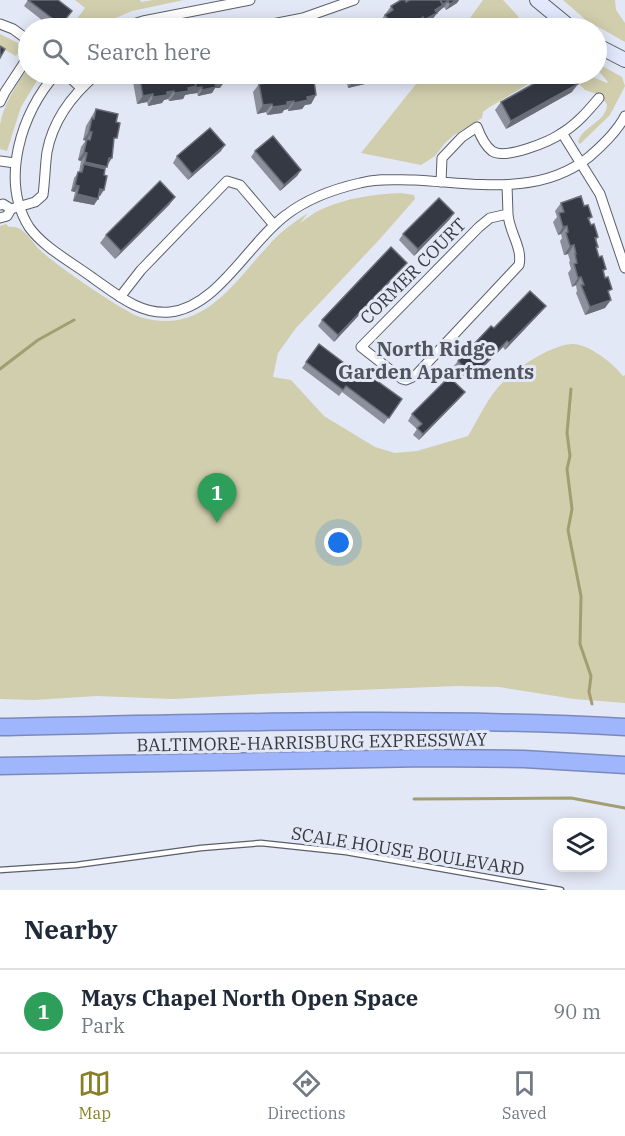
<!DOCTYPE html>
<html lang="en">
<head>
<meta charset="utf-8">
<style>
  body { margin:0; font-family:"IBM Plex Serif",serif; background:#f2f2f3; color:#1f2937 }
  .controls { position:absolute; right:18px; bottom:18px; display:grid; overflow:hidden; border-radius:12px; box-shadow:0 3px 15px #0003 }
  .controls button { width:54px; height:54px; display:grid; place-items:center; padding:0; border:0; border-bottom:2px solid #e0e1e3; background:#fff; color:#1f2937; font:30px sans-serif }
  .you { position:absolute; left:339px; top:543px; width:21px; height:21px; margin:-15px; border:4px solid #fff; border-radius:50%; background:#1a73e8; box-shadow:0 0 0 9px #1a73e833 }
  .badge { display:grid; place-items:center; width:39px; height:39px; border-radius:50%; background:#888027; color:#fff; font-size:20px; font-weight:700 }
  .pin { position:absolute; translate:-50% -50px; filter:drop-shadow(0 2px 3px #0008) }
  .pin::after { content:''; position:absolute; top:32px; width:21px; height:18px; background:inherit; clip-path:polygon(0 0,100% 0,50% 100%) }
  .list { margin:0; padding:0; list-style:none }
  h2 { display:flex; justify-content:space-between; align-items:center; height:78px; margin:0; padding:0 24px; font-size:26px }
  h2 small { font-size:20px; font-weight:400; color:#747a83 }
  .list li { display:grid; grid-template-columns:39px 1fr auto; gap:18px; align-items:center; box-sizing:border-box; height:84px; padding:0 24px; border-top:2px solid #e0e1e3 }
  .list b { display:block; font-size:22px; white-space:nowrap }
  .list p { margin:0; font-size:20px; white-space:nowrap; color:#747a83 }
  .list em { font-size:20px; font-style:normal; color:#747a83 }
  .icon { flex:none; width:33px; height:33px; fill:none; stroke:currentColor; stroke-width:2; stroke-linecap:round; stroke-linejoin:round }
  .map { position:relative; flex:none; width:625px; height:890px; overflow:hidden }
  .search { position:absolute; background:#fff; box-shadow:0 3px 15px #0003; left:18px; right:18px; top:18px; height:66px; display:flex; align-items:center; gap:15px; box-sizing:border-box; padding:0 21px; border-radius:33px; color:#747a83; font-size:22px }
  .sheet { height:162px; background:#fff }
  nav { display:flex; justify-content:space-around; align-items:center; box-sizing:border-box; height:84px; border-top:2px solid #e0e1e3; background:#fff; font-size:16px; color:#747a83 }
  nav a { display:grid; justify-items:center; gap:3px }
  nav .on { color:#888027 }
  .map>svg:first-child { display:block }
  .green { fill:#d0cead }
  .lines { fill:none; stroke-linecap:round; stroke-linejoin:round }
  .stream { stroke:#a29e72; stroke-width:3 }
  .service-casing { stroke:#5a5f6a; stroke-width:7 }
  .minor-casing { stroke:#5a5f6a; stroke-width:11 }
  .secondary-casing { stroke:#5a5f6a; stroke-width:16 }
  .motorway-casing { stroke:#7b8aba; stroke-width:19 }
  .service { stroke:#fff; stroke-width:4.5 }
  .minor { stroke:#fff; stroke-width:9 }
  .secondary { stroke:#e2e9fe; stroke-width:14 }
  .motorway { stroke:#9fb5fc; stroke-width:16 }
  .wall { fill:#8c909d }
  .shaded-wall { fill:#696e79 }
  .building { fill:#353944; stroke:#696e79; stroke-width:1.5 }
  .labels { text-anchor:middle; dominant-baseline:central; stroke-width:6; stroke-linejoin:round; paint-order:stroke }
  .street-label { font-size:18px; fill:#37393e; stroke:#e3e8f6 }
  .neighbourhood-label { font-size:20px; font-weight:bold; fill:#50545f; stroke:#e3e8f6 }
</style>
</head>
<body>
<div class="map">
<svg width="625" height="890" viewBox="0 0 625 890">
  <rect width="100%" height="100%" fill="#e3e8f6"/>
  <!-- green -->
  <g class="green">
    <polygon points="75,0 140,0 141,2 153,0 184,0 132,11 92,28 70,28 85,8"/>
    <polygon points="483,0 503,0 517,15 525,28 463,28"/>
    <polygon points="563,0 615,0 616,10 625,23 625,42 586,20"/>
    <polygon points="0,34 18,43 19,52 16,56 0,47"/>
    <path d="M597 63 622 77 625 86 610 115 580 144 578 142C582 126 607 122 607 104L599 95 585 90 569 74H586L607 83 608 82 597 69Z"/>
    <path d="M28 68V74H41L21 107 7 151 0 149C0 142 0 133 0 125 3 105 17 84 28 68Z"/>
    <polygon points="424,74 545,74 488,108 483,112 482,118 454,135 445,143 435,156 421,165 361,153"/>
    <path d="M401 193 414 195 415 199 379 240 296 328 278 353 273 377 291 380 324 416 375 447 395 453 417 451 468 436C479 418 488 396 504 381 518 367 553 344 573 344 589 344 614 364 623 376L625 375V703L574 699 499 687 457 686 259 694 173 699 97 696 34 700 0 699V226L6 224 9 227C23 224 31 241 40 250 53 263 126 314 143 318 204 334 233 283 269 245 280 232 294 222 308 213L300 223C306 219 313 213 320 210 346 198 373 194 401 193Z"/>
  </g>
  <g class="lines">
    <!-- stream -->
    <g class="stream">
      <polyline points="0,369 38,340 74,320"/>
      <polyline points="571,389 567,433 570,456 567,469 572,509 568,530 581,596 580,644 591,676 589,692 592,704"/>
      <polyline points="414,799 571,798 625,808"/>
    </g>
    <defs>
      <polyline id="service" points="0,870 76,865 201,848 261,843 346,852 561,890"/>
      <g id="minor">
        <polyline points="0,24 13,29 28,40"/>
        <polyline points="120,28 143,21 250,0"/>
        <polyline points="252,28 303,18 354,0"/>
        <path d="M56 74C21 112 0 181 29 227 44 248 73 263 93 278 116 294 140 315 170 312 218 307 249 242 286 215 308 198 334 189 360 183 378 178 396 180 414 180 474 183 539 197 589 157 603 145 617 132 625 116"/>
        <polyline points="66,74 81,88"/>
        <polyline points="0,102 5,92 28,57"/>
        <polyline points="562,133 600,194 625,268"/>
        <polyline points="0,161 15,163"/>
        <path d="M441 182 442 158 462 137 477 127C480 135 484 145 492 151 505 160 549 142 562 133 577 124 588 111 599 98"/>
        <path d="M507 185 508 214 490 218 479 227 361 347 402 379 406 380 415 376 519 265C523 248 509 232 508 214"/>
        <polyline points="0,205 3,204 11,209"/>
        <path d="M0 218 7 216 11 209 35 202 43 195C45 180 45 166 47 152 53 120 73 94 97 74"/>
        <polyline points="120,297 141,270 227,181 240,185 274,225"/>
      </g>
      <g id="secondary">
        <polyline points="537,0 571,28"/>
        <polyline points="596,45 625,60"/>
      </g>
      <g id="motorway">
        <path d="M0 727C208 723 417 716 625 727"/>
        <polyline points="0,766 426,758 524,759 625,765"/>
      </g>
    </defs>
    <!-- service casing -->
    <use href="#service" class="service-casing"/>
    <!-- minor casing -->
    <use href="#minor" class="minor-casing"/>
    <!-- secondary casing -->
    <use href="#secondary" class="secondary-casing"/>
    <!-- motorway casing -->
    <use href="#motorway" class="motorway-casing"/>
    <!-- service -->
    <use href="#service" class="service"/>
    <!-- minor -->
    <use href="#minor" class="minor"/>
    <!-- secondary -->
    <use href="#secondary" class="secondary"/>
    <!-- motorway -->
    <use href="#motorway" class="motorway"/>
  </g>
  <!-- wall -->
  <g class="wall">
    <polygon points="28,0 72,11 59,28 52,28 24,6"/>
    <polygon points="406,0 459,0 457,3 446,10 444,7 440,10 431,21 419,28 417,26 416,28 383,28 379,23 391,6"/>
    <polygon points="139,74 220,88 215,88 212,93 198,96 197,93 190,94 185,95 183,99 169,101 168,99 164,100 162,103 148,106 147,102 137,104 133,82"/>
    <polygon points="288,74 303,76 316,95 311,104 305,105 302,109 288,111 288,109 284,110 282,113 267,115 266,112 257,114 253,92 259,84 263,83 267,78 284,80"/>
    <polygon points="340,74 375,74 369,83 348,88 346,79 342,80"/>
    <polygon points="572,92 506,129 495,110 501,102"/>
    <polygon points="96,109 114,143 105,169 100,196 99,196 94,205 73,201 75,192 71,191 74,178 79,172 81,161 78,160 81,147 86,140 83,140 86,126"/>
    <polygon points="221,151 188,180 173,163 177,156"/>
    <polygon points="255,151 301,170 297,176 280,191 251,157"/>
    <polygon points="175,197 169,205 115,259 100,243 106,235"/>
    <polygon points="561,203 584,206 592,217 589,220 591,225 598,237 596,241 596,249 599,257 606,269 603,272 609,293 605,308 585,315 576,293 577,291 576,285 572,287 568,273 571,269 569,262 570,261 568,254 564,255 560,241 562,238 561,234 558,235 553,222 557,217 555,211"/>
    <polygon points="450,219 414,256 399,240 403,234"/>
    <polygon points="402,269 334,342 318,326 322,320"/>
    <polygon points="541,312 505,350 503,347 469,382 453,367 458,361 494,328"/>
    <polygon points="319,344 356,372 402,399 384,424 342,392 339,396 302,368"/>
    <polygon points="460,398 419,440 413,435 417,429 408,421 412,414"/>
  </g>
  <!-- shaded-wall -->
  <g class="shaded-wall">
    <polygon points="456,0 459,0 457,3 446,10 450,4"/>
    <polygon points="448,1 444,7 436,14 431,21 419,28 424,20 435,10"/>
    <polygon points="423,17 416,28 411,28 418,21"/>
    <polygon points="346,74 350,74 346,79 342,80"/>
    <polygon points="375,74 369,83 348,88 354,80"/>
    <polygon points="225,81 220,88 215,88 212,93 198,96 202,90 215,83"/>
    <polygon points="578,84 572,92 506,129 511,121"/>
    <polygon points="196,86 190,94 185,95 183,99 169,101 175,93 188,88"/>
    <polygon points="202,87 197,93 190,94 194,88"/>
    <polygon points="174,91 168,99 164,100 162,103 148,106 153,97 167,92"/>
    <polygon points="153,94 147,102 137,104 143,96"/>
    <polygon points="316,95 311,104 305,105 302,109 288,111 294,103 307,97"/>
    <polygon points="294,101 288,109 284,110 282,113 267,115 273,107 287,102"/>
    <polygon points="272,104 266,112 257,114 263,105"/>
    <polygon points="89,132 92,132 86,141 83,140"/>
    <polygon points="225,145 221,151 188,180 192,174"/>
    <polygon points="84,152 87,153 81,161 78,160"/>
    <polygon points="109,158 112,158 101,175 84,164 79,170 85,162"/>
    <polygon points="301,170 297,176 280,191 284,185"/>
    <polygon points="75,185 79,186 75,192 71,191"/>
    <polygon points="100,189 104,190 100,196 96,195"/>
    <polygon points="77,194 98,199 94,205 73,201"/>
    <polygon points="175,197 169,205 115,259 121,251"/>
    <polygon points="454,213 450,219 414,256 418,249"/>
    <polygon points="567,226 561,234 558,235 563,227"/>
    <polygon points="574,245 568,254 564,255 570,246"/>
    <polygon points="407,263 402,269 334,342 338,335"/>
    <polygon points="581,277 576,285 572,287 578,278"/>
    <polygon points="611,300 605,308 585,315 590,307"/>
    <polygon points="546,306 541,312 505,350 509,343"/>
    <polygon points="507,341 503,347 469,382 473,376"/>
    <polygon points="465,392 460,398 419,440 423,434"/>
  </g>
  <!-- building -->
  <g class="building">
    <polygon points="28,0 58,0 72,11 61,25"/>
    <polygon points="401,0 405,0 406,2 410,0 440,0 443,5 435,10 437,13 424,20 423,17 418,21 419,24 411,28 394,28 385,15 393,10 391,6"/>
    <polygon points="440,0 456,0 450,4 448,1 443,4"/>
    <polygon points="361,22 363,28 340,28 339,27"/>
    <polygon points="0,46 5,49 0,58"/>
    <polygon points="139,74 193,74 196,86 188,88 189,91 175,93 174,91 167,92 167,95 153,97 153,94 143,96"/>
    <polygon points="193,74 223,74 225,81 215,83 216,87 202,90 202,87 194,88 196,86"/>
    <polygon points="288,74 303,74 303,76 313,74 316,95 307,97 308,100 294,103 294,101 287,102 287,105 273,107 272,104 263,105 259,84 267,83 267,78 282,76 283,80 289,79"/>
    <polygon points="352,74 375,74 354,80"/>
    <polygon points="551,74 572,74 578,84 511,121 501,102"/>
    <polygon points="96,109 118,114 116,122 120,123 117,138 114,138 112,158 109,158 107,167 85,162 87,153 84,152 87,139 90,140 92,132 89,132 92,118 94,119"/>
    <polygon points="210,128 225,145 192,174 177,156"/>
    <polygon points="273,136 301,170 284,185 255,151"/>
    <polygon points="84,164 105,169 104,175 107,176 104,190 100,189 98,199 77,194 79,186 75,185 78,172 82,172"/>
    <polygon points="160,181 175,197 121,251 106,235"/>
    <polygon points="581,196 584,206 588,205 592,217 588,218 591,225 594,224 598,237 595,238 598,247 596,247 599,257 602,256 606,269 603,270 605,278 608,277 612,289 608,291 611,300 590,307 581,285 584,285 581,277 578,278 574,264 577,263 575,254 576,254 574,245 570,246 566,233 568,232 567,226 563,227 559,213 564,212 561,203"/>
    <polygon points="439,198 454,213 418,249 403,234"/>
    <polygon points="391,247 407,263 338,335 322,320"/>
    <polygon points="530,291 546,306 509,343 507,341 473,376 458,361 491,326 494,328"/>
    <polygon points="319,344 356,372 359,368 402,399 389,418 346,386 343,390 306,362"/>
    <polygon points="449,377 465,392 423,434 417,428 422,424 412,414"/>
  </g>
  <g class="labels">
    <!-- street labels -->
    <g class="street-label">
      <text transform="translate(413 271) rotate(-45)">CORMER COURT</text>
      <text transform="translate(312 742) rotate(-1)">BALTIMORE-HARRISBURG EXPRESSWAY</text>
      <text transform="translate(408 851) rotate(9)">SCALE HOUSE BOULEVARD</text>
    </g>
    <!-- neighbourhood labels -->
    <g class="neighbourhood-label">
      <text x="436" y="348">North Ridge<tspan x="436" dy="23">Garden Apartments</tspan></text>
    </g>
  </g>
</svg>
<div class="controls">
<button><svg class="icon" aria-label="layers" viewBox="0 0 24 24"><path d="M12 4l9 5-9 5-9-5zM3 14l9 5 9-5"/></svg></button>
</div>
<div class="you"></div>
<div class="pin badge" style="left:217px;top:523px;background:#2e9e5b">1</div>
<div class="search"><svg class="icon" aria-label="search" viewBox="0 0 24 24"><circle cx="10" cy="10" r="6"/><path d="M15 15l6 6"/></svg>Search here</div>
</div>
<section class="sheet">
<h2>Nearby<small></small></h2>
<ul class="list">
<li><span class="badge" style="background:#2e9e5b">1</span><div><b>Mays Chapel North Open Space</b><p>Park</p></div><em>90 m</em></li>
</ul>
</section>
<nav>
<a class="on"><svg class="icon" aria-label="map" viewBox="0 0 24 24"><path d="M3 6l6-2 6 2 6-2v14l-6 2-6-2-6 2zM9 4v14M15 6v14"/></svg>Map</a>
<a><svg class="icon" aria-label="directions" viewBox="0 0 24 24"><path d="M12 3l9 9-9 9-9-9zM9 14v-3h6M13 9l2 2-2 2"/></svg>Directions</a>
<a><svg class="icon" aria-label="saved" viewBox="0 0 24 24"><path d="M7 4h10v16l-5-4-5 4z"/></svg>Saved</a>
</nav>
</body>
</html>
